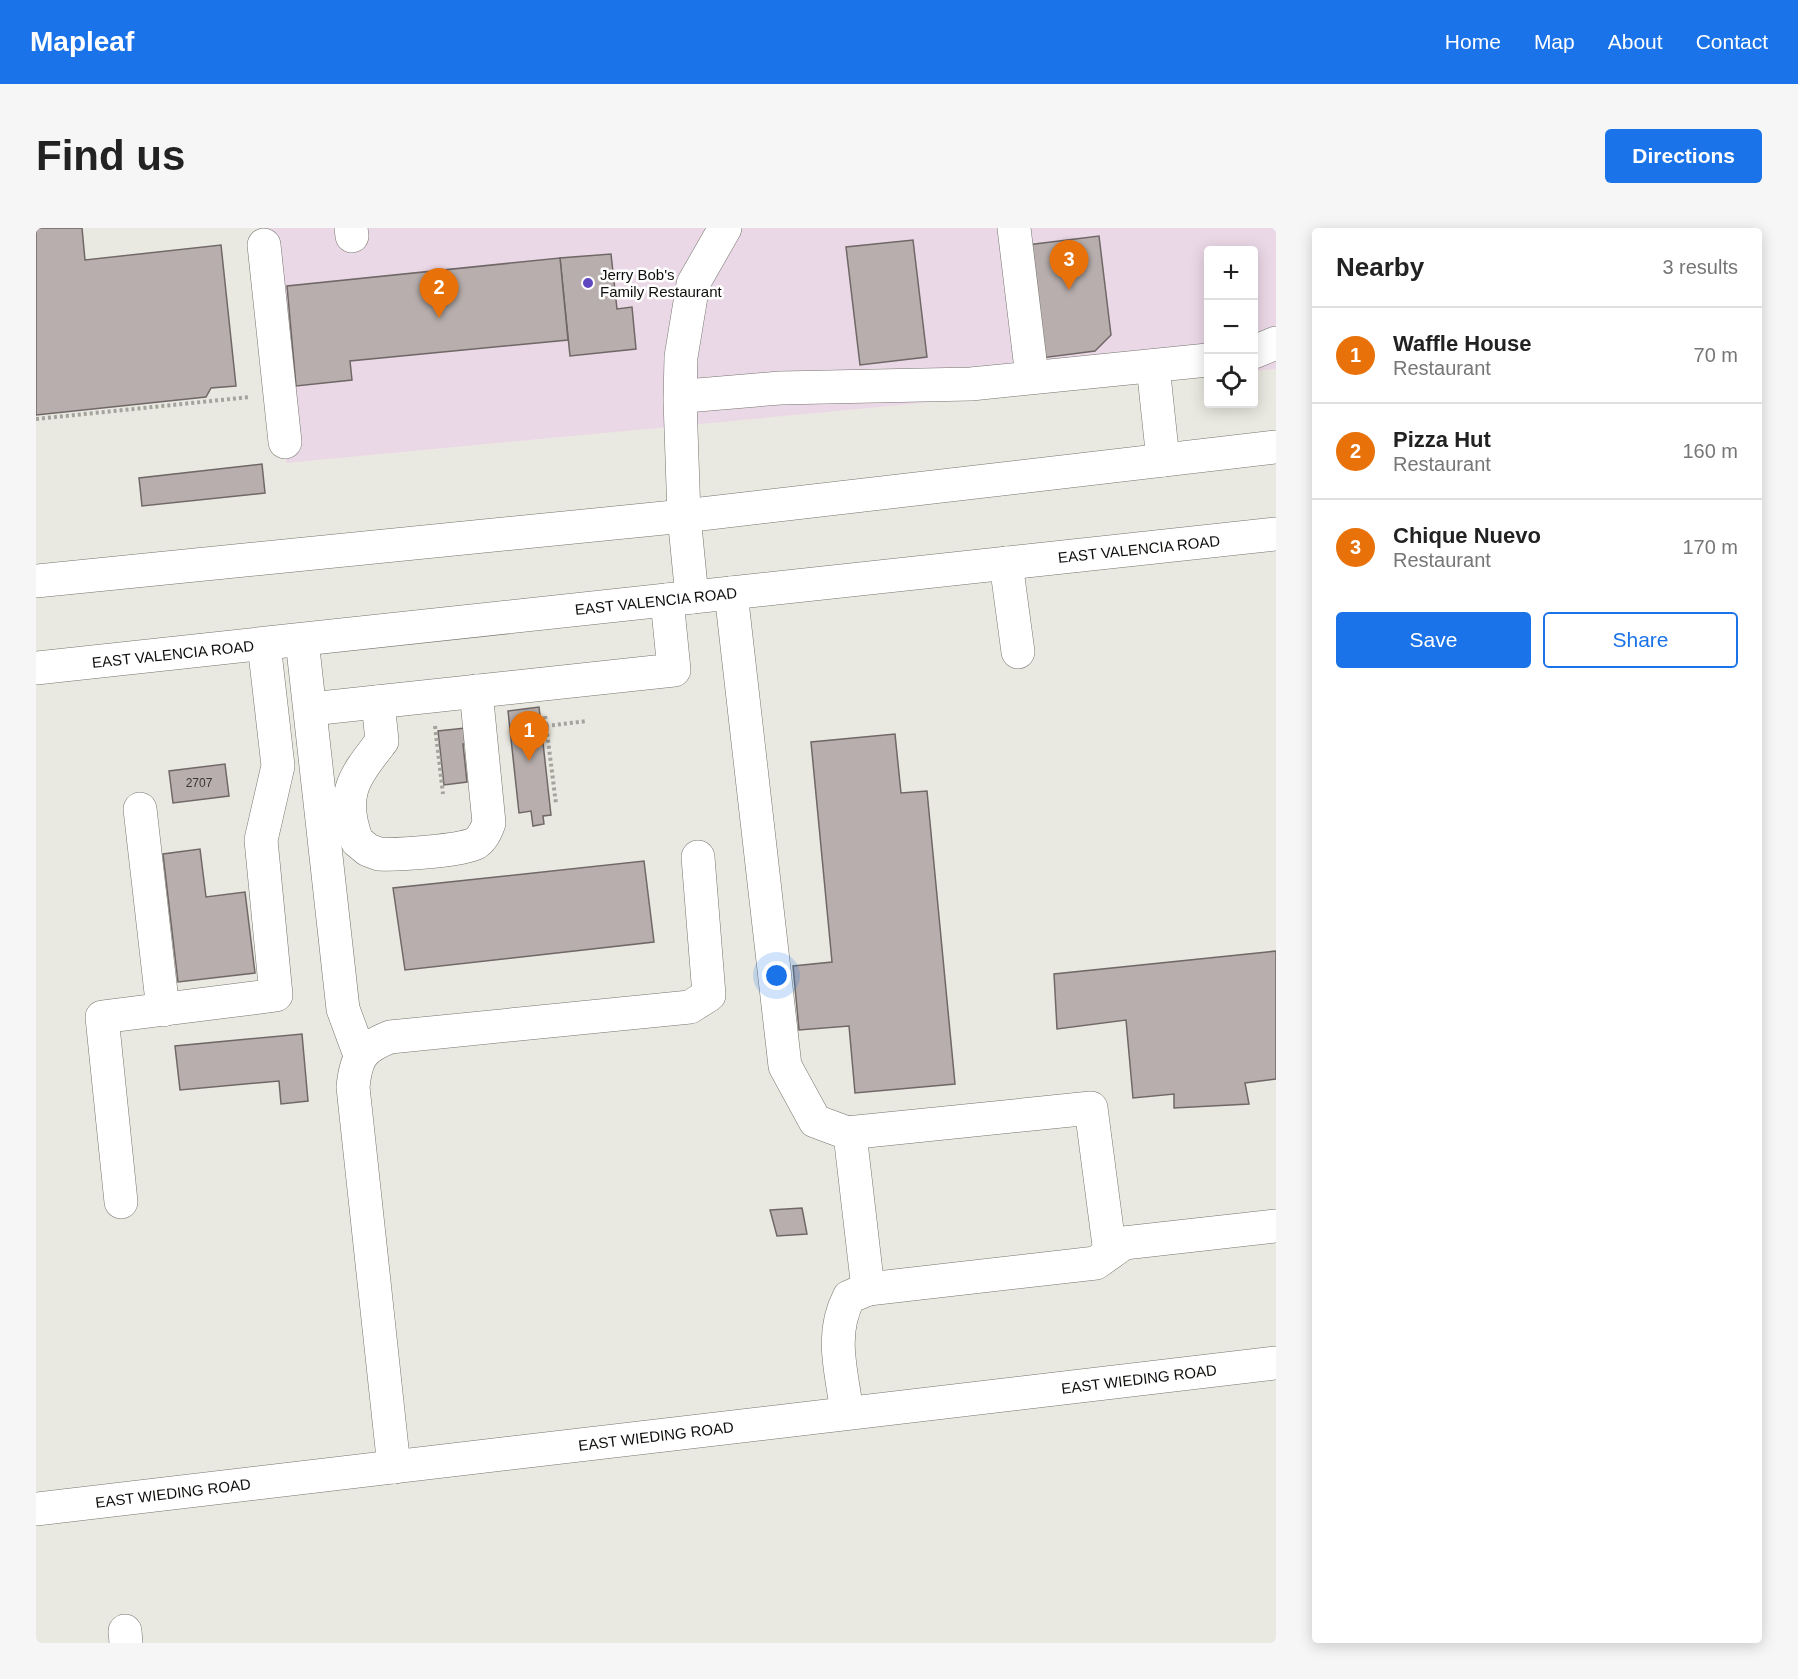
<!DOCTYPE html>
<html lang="en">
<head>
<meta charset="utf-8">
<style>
  body { margin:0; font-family:Helvetica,sans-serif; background:#f6f6f6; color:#222 }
  .controls { position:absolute; right:18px; top:18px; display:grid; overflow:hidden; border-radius:6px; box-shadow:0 3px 15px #0003 }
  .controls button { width:54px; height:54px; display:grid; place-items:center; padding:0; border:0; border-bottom:2px solid #e0e0e0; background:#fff; color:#222; font:30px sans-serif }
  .you { position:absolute; left:741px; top:748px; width:21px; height:21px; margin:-15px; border:4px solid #fff; border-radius:50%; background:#1a73e8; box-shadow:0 0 0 9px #1a73e833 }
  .badge { display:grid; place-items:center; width:39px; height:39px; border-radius:50%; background:#1a73e8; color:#fff; font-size:20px; font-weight:700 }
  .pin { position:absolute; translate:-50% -50px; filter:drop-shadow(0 2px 3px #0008) }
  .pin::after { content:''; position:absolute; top:32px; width:21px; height:18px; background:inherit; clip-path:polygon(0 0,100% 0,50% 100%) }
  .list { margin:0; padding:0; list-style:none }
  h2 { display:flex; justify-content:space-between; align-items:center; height:78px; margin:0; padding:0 24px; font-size:26px }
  h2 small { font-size:20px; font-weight:400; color:#767676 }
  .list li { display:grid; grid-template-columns:39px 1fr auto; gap:18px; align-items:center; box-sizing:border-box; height:96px; padding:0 24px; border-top:2px solid #e0e0e0 }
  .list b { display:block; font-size:22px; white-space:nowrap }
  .list p { margin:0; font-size:20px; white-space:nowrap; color:#767676 }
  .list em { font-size:20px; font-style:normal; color:#767676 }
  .actions { display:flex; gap:12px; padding:18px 24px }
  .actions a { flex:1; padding:14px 0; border:2px solid #1a73e8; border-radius:6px; text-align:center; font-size:21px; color:#1a73e8 }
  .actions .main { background:#1a73e8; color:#fff }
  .icon { flex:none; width:33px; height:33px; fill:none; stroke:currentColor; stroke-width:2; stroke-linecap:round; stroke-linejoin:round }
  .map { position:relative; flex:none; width:1240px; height:1415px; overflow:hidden; border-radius:6px }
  header { display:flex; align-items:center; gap:36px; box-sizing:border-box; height:84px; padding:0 30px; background:#1a73e8; color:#fff }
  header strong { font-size:28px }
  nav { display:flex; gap:33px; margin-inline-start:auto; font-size:21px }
  .intro { display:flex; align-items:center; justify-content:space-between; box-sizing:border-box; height:144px; padding:0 36px }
  h1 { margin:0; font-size:42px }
  .button { padding:15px 27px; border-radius:6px; background:#1a73e8; color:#fff; font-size:21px; font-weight:700 }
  main { display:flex; gap:36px; padding:0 36px }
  aside { flex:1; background:#fff; border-radius:6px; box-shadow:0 3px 15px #0003 }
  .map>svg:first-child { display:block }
  .commercial { fill:#ebd8e7 }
  .building { fill:#b7aead; stroke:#706867; stroke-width:1.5 }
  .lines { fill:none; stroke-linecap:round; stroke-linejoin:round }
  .minor-casing { stroke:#75746d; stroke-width:34 }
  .major-casing { stroke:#75746d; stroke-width:34 }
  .path { stroke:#a4a39d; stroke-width:4; stroke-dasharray:3 3; stroke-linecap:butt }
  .minor { stroke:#fff; stroke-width:33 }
  .major { stroke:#fff; stroke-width:33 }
  .poi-dot { fill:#5f47c0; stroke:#fff; stroke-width:2 }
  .labels { text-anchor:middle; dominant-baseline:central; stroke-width:5; stroke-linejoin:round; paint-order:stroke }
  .number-label { font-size:12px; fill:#393634 }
  .poi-label { font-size:15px; fill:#0f0e0c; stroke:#fff; text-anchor:start }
  .street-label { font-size:15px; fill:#0f0e0c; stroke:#fff }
</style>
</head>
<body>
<header>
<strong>Mapleaf</strong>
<nav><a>Home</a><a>Map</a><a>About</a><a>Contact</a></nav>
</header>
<div class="intro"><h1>Find us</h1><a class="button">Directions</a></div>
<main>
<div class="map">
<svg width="1240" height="1415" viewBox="0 0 1240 1415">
  <rect width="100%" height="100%" fill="#eae9e1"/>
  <!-- commercial -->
  <polygon class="commercial" points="223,0 1240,0 1240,141 1218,143 1218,22 1172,22 1172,148 250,235"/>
  <!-- building -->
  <g class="building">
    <polygon points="0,0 46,0 49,32 185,17 200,158 175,160 170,169 0,187"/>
    <polygon points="1063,8 1075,107 1059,123 1005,130 991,17"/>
    <polygon points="877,12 891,129 824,137 810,19"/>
    <polygon points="575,26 581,81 596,79 600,121 534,128 524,30"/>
    <polygon points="524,30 532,112 314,133 316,152 260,158 251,58"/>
    <polygon points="226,236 229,265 106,278 103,250"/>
    <polygon points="503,479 515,587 507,588 508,596 497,598 495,583 483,585 472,483"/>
    <polygon points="429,500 430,516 427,516 431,554 408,557 402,503"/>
    <polygon points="859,506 865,565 891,563 919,856 819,865 813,798 763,802 757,738 796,734 775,514"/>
    <polygon points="189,536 193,568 137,575 133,543"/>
    <polygon points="164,621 170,669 209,664 219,745 142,754 127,626"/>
    <polygon points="608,633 618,714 369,742 357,660"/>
    <polygon points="1240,723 1240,851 1209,855 1213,876 1138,880 1138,866 1097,870 1090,792 1021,801 1018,746"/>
    <polygon points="266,806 272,873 245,876 243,853 144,862 139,818"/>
    <polygon points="766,980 771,1006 741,1008 734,982"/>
  </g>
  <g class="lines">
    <defs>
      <g id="minor">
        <polyline points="315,0 316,8"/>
        <polyline points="978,0 996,149"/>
        <polyline points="228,17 249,214"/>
        <polyline points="1218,124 1240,115"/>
        <polyline points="1117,138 1127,232"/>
        <polyline points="650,168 744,160 935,156 1172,132"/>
        <polyline points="648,288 644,172 645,129 657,56 689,0"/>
        <polyline points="970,335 982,424"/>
        <path d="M695 365 749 838 779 893 814 906 832 1061 813 1069C793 1108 806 1144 811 1185"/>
        <polyline points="266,412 307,781 324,827"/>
        <path d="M342 474 346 513C319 548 303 566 321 613L332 622 343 626C362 627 425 623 440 615 447 610 450 603 453 595L440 463"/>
        <polyline points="275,481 638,442 631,372"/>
        <polyline points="104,581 127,782"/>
        <polyline points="811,905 1055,880 1074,1025"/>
        <polyline points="85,974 66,789 240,767 225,612 242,538 228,416"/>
        <polyline points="832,1061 1060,1035 1088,1015 1240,998"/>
        <path d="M358 1239 317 859C320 829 326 820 354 809L654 779 673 767 662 629"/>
        <polyline points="0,1281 1240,1135"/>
        <polyline points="89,1403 90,1415"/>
      </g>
      <g id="major">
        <polyline points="648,288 656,369"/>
        <polyline points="0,353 648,288 1240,219"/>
        <polyline points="0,440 1240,306"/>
      </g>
    </defs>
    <!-- minor casing -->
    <use href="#minor" class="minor-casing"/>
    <!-- major casing -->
    <use href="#major" class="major-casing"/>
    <!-- path -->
    <g class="path">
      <polyline points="0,191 214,169"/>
      <polyline points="509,488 520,576"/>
      <polyline points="399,498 407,566"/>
      <polyline points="510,498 551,493"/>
    </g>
    <!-- minor -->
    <use href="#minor" class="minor"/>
    <!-- major -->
    <use href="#major" class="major"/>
  </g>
  <!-- markers -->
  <circle class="poi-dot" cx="552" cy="55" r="6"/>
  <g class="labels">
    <!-- number labels -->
    <g class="number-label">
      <text x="163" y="555">2707</text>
    </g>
    <!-- poi labels -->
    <g class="poi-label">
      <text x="564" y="46">Jerry Bob's<tspan x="564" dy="17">Family Restaurant</tspan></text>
    </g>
    <!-- street labels -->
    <g class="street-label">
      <text transform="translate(1103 321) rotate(-6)">EAST VALENCIA ROAD</text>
      <text transform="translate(620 373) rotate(-6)">EAST VALENCIA ROAD</text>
      <text transform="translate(137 426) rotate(-6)">EAST VALENCIA ROAD</text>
      <text transform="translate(1103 1151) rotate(-7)">EAST WIEDING ROAD</text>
      <text transform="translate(620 1208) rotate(-7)">EAST WIEDING ROAD</text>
      <text transform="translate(137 1265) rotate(-7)">EAST WIEDING ROAD</text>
    </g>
  </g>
</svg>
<div class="controls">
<button>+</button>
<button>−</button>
<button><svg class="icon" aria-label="locate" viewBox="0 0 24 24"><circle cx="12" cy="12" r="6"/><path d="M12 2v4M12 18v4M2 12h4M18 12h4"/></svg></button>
</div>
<div class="you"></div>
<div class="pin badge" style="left:493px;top:533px;background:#e8710a">1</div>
<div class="pin badge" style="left:403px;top:90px;background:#e8710a">2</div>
<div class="pin badge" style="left:1033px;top:62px;background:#e8710a">3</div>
</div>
<aside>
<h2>Nearby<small>3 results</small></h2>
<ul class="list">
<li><span class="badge" style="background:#e8710a">1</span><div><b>Waffle House</b><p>Restaurant</p></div><em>70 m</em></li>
<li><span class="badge" style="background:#e8710a">2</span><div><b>Pizza Hut</b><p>Restaurant</p></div><em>160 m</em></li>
<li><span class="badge" style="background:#e8710a">3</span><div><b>Chique Nuevo</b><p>Restaurant</p></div><em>170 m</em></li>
</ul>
<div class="actions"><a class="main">Save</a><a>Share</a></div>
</aside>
</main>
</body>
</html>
